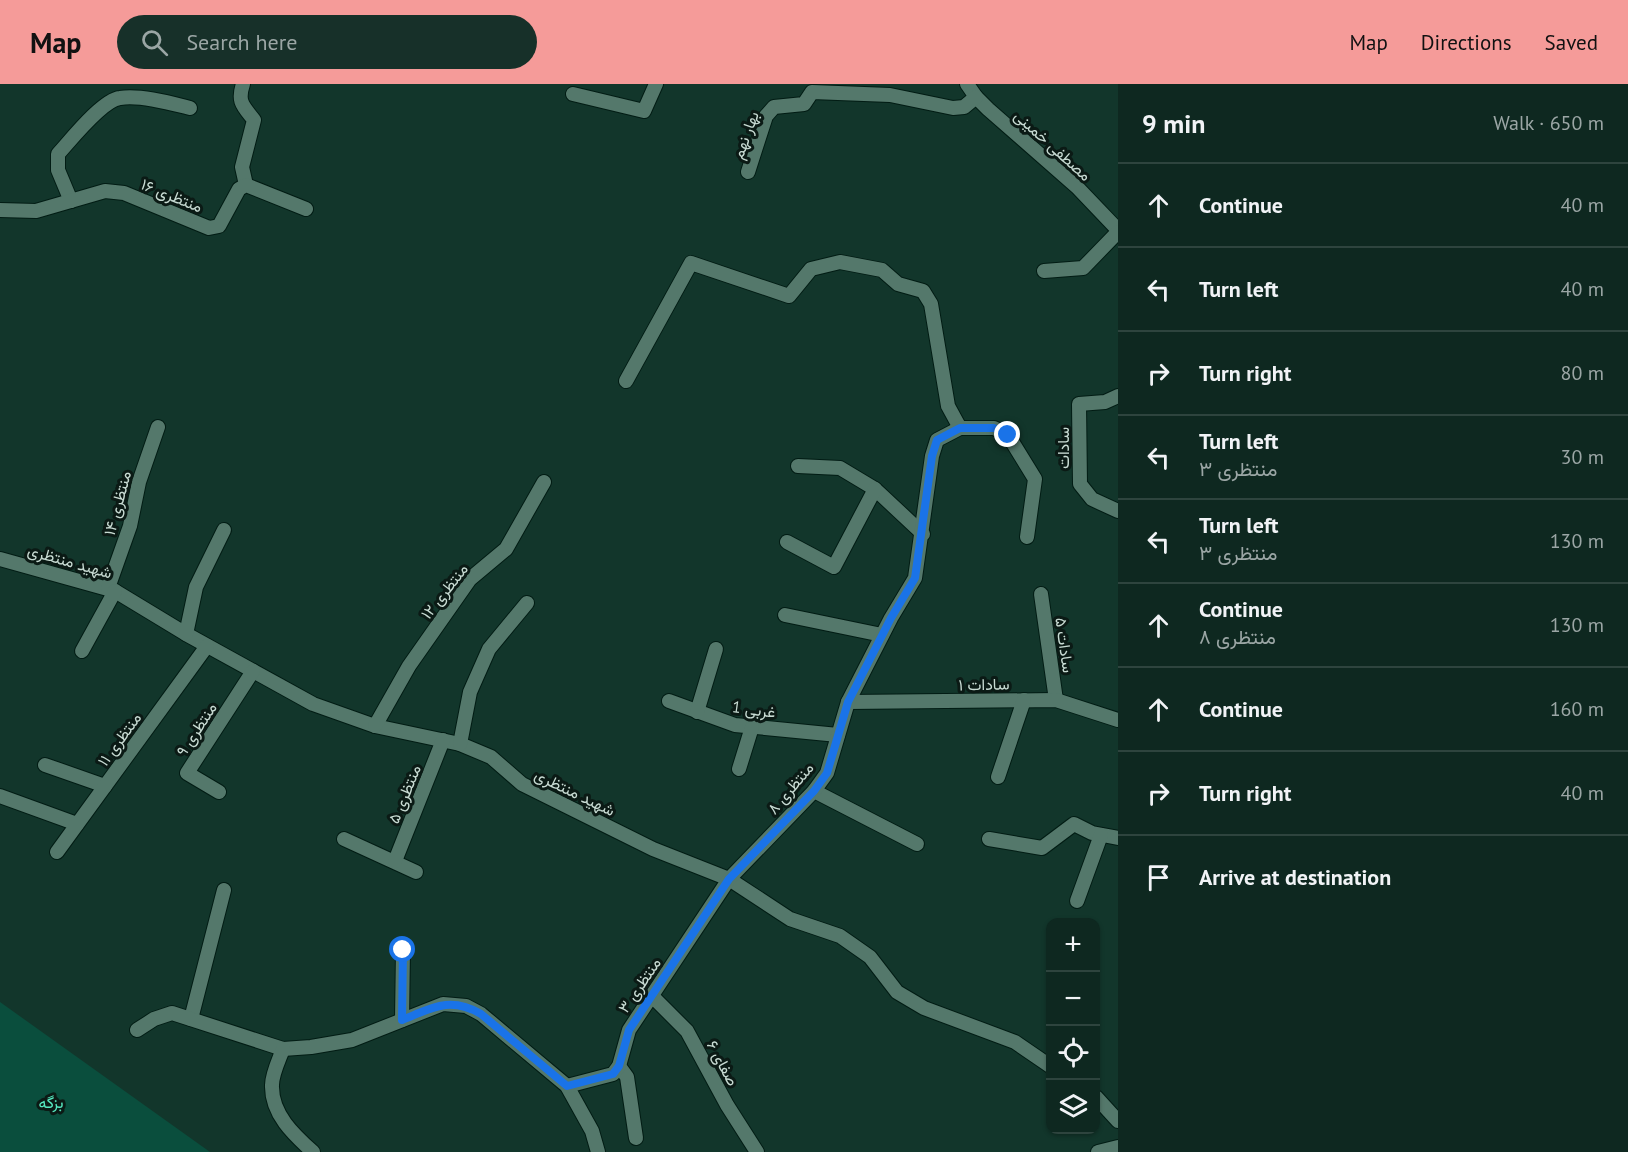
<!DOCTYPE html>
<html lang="en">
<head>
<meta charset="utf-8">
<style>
  body { margin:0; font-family:"PT Sans",Vazirmatn,sans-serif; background:#173029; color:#f1f3f6 }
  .controls { position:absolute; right:18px; bottom:18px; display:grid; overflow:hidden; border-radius:12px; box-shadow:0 2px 4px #0004 }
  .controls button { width:54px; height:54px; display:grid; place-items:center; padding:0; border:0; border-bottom:2px solid #2e443e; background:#0e2820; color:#f1f3f6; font:30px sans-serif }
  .stop { position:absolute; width:18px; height:18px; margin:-14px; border:4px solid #1a73e8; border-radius:50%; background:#fff }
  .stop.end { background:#1a73e8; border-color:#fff; box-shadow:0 2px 6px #0008 }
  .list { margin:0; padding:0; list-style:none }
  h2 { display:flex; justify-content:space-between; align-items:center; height:78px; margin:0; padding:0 24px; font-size:26px }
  h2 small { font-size:20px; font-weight:400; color:#9ba6a5 }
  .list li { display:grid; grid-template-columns:39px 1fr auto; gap:18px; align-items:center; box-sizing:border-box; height:84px; padding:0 24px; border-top:2px solid #2e443e }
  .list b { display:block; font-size:22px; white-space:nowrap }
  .list p { margin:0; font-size:20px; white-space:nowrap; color:#9ba6a5 }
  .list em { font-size:20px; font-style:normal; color:#9ba6a5 }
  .icon { flex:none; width:33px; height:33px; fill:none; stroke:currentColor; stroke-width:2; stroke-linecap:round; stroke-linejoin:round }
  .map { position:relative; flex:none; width:1118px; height:1068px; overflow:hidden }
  header { display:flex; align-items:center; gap:36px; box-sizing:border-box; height:84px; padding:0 30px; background:#f59b99; color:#111 }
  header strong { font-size:28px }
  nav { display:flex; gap:33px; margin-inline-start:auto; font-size:21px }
  .search { width:420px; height:54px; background:#173029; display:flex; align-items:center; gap:15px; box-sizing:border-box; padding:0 21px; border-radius:33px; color:#9ba6a5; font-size:22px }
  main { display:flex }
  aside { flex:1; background:#0e2820 }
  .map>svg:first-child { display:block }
  .green { fill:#0a4e3d }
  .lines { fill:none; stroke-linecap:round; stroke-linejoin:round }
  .minor-casing { stroke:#021c14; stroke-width:16 }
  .minor { stroke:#54786b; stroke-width:14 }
  .route { stroke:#1a73e8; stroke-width:8 }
  .labels { text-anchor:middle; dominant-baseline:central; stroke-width:6; stroke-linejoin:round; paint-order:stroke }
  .street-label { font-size:16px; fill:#c8dbd3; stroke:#0b1a15 }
  .park-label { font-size:16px; fill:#56eac0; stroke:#0b1a15 }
</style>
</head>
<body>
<header>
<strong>Map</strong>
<div class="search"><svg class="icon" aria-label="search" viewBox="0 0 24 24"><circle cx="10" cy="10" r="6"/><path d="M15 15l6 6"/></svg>Search here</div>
<nav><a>Map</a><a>Directions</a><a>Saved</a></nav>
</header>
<main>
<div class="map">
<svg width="1118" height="1068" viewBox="0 0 1118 1068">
  <rect width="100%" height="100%" fill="#12362b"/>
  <!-- green -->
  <polygon class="green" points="0,918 210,1068 0,1068"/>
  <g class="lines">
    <defs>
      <g id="minor">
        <path d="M243 0C237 18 243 22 254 36L242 83 246 101"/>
        <polyline points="967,0 976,13 988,25 1077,103 1118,146"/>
        <polyline points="573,10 644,27 656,0"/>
        <polyline points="748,88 766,32 774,23 804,20 812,8 890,11 953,24 964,23 976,13"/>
        <path d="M71 117 58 86V70C70 57 102 16 120 14 141 11 170 19 190 24"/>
        <polyline points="0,126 36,127 105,107 124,109 209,144 219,142 239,105 246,101 306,125"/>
        <polyline points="1044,187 1083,184 1118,148"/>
        <polyline points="626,297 691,179 789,212 811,185 840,178 882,186 898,200 923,207 931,220 948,322 960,344"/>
        <polyline points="1118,312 1105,318 1079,320 1080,400 1092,415 1118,427"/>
        <polyline points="798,382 840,384 875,405 923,450"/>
        <polyline points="787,458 834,483 875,405"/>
        <polyline points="0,475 115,507 186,550 313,620 375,642 460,660 491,673 522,700 653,765 729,795 790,835 840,852 870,873 897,908 924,924 1015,958 1050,982"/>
        <polyline points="108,504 130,442 139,398 158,343"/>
        <polyline points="1041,510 1056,616"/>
        <polyline points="785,531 882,551"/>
        <polyline points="186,550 196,503 224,446"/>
        <polyline points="82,567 115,507"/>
        <polyline points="669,617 735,641 838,651"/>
        <polyline points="848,618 1056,616 1118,636"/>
        <polyline points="697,628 716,565"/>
        <polyline points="375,642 409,582 470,495 506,465 544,398"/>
        <polyline points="460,660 470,608 489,565 527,519"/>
        <polyline points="45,681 105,702"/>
        <polyline points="739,685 752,643"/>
        <polyline points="998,693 1024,616"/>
        <polyline points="814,707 917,760"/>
        <polyline points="219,708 187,689 253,587"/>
        <polyline points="0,712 77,740"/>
        <polyline points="344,755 416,788"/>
        <polyline points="989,755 1042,764 1074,740 1092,749 1118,754"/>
        <polyline points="57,768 207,562"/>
        <polyline points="395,777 443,656"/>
        <polyline points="1077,817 1101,751"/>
        <polyline points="652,912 687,947 727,1021 757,1068"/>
        <polyline points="191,935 224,806"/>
        <polyline points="402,936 403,866"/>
        <polyline points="137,946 154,935 172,929 283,965 311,963 352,956 443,920 466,922 481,930 567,1002 592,1047 598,1068"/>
        <path d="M283 965C279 976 272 990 272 1001 271 1030 294 1051 313 1068"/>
        <polyline points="619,982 627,993 636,1054"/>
        <polyline points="567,1002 613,990 619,982 629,946 729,795 814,707 827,689 848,618 891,534 915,494 932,372 937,356 960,344 994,344 1008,351 1035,395 1027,453"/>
        <polyline points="1096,1013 1118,1037"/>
        <polyline points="1098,1068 1118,1063"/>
      </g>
    </defs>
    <!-- minor casing -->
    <use href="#minor" class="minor-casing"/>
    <!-- minor -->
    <use href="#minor" class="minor"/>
  </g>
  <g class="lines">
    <!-- route -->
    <path class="route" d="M403 866 402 936C432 924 450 912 481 930L567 1002 613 990 619 982 629 946 729 795 814 707 827 689 848 618 891 534 915 494 932 372 937 356 960 344H994L1008 351"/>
  </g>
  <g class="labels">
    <!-- street labels -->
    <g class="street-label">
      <text transform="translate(745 51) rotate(-70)">بهار نهم</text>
      <text transform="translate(1053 61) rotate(42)">مصطفی خمینی</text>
      <text transform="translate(172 111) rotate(22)">منتظری ۱۶</text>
      <text transform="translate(1063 364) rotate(-90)">سادات</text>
      <text transform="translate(117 419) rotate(-75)">منتظری ۱۴</text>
      <text transform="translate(70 477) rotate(16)">شهید منتظری</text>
      <text transform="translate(444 507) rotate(-52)">منتظری ۱۲</text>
      <text transform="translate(1065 561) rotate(82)">سادات ۵</text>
      <text transform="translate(984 600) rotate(-1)">سادات ۱</text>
      <text transform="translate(754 625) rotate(8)">غربی 1</text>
      <text transform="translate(196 645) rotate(-57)">منتظری ۹</text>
      <text transform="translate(119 655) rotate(-54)">منتظری ۱۱</text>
      <text transform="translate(790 704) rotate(-50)">منتظری ۸</text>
      <text transform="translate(575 708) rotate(26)">شهید منتظری</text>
      <text transform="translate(404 710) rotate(-68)">منتظری ۵</text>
      <text transform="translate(639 901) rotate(-56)">منتظری ۳</text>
      <text transform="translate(723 979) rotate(62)">صفای ۶</text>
    </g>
    <!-- park labels -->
    <g class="park-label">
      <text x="51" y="1018">بزگه</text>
    </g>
  </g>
</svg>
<div class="controls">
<button>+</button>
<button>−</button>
<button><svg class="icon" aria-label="locate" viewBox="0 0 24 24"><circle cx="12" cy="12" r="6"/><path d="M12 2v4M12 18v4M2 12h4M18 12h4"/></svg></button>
<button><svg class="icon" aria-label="layers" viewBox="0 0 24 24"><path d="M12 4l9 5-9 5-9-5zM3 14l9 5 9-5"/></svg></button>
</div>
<div class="stop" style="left:403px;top:866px"></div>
<div class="stop end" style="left:1008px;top:351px"></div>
</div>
<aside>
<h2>9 min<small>Walk · 650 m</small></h2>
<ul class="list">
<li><svg class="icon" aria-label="ahead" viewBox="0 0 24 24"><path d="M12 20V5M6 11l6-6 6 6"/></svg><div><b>Continue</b></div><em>40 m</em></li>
<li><svg class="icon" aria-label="left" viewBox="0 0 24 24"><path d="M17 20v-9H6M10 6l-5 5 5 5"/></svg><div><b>Turn left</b></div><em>40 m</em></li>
<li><svg class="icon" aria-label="right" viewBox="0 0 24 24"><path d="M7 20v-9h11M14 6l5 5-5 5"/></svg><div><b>Turn right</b></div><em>80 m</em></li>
<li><svg class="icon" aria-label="left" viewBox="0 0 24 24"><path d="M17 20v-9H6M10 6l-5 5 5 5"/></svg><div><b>Turn left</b><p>منتظری ۳</p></div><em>30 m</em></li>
<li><svg class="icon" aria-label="left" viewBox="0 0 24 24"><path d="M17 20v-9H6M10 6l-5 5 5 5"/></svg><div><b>Turn left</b><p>منتظری ۳</p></div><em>130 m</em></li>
<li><svg class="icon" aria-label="ahead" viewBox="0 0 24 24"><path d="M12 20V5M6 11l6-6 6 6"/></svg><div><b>Continue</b><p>منتظری ۸</p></div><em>130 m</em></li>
<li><svg class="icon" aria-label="ahead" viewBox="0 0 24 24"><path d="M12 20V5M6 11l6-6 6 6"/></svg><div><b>Continue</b></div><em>160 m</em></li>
<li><svg class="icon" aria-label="right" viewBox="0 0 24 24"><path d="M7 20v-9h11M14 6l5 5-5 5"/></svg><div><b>Turn right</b></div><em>40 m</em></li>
<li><svg class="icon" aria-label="arrive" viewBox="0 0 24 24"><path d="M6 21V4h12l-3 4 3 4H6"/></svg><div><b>Arrive at destination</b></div></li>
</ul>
</aside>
</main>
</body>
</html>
